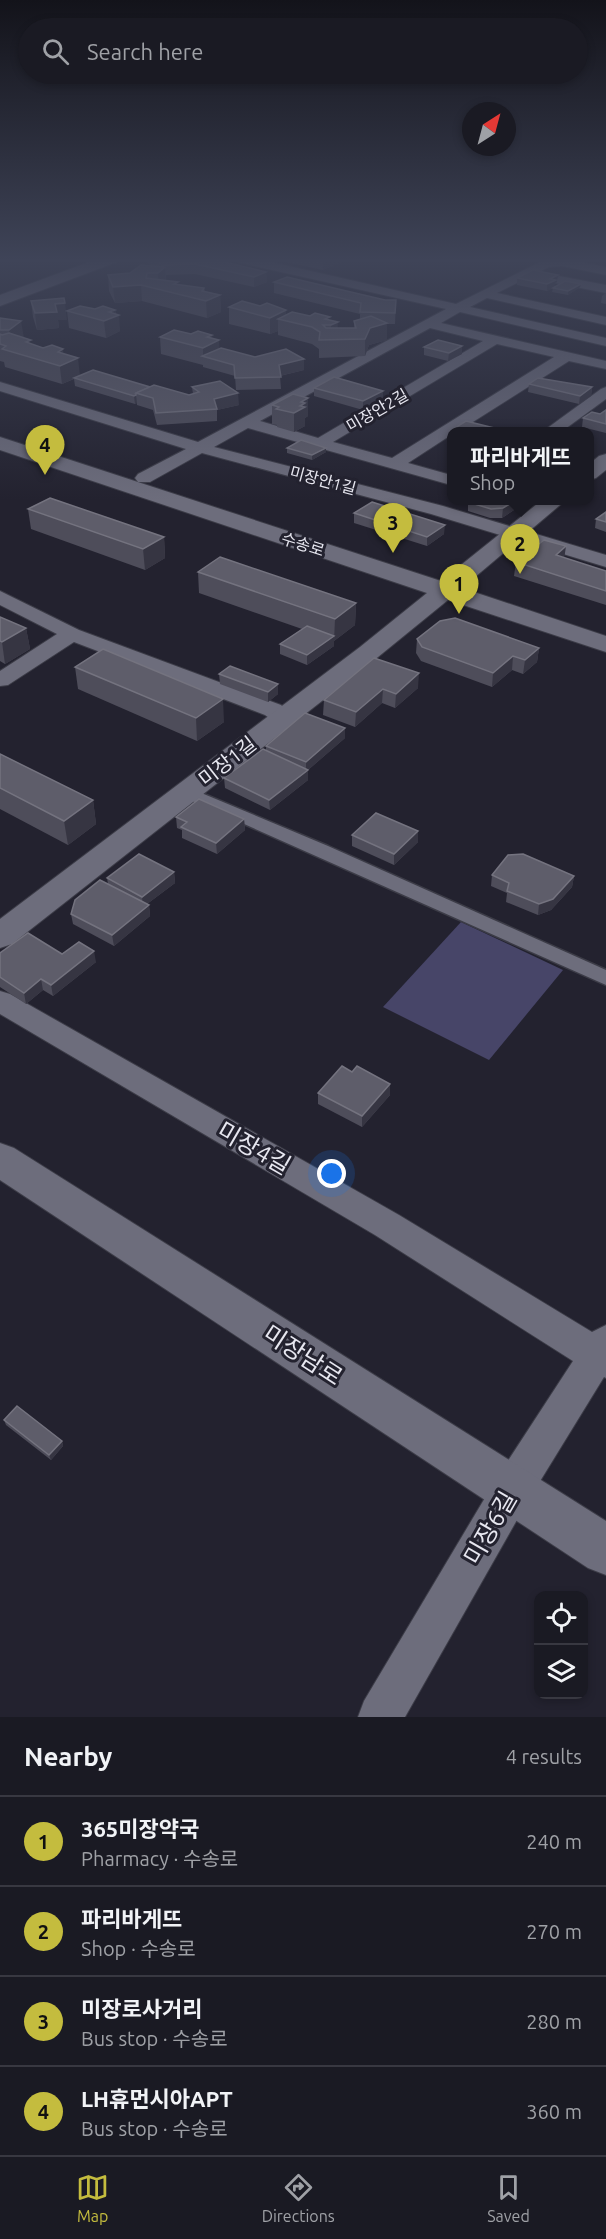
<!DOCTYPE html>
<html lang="en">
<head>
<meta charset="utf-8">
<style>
  body { margin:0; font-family:Ubuntu,"Noto Sans KR",sans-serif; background:#272730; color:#f1f3f6 }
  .controls { position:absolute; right:18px; bottom:18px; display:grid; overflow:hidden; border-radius:12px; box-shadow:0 3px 9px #0003 }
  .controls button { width:54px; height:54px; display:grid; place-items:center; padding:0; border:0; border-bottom:2px solid #383841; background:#1a1a23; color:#f1f3f6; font:30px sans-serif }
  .compass { position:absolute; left:462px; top:102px; width:54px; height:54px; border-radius:50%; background:#1a1a23; box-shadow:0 3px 9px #0003; rotate:36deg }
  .you { position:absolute; left:332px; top:1174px; width:21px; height:21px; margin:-15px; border:4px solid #fff; border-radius:50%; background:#1a73e8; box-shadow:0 0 0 9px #1a73e833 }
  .badge { display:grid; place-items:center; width:39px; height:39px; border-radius:50%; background:#c4bc3e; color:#111; font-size:20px; font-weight:700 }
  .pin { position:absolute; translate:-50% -50px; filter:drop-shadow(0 2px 3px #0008) }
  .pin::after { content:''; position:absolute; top:32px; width:21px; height:18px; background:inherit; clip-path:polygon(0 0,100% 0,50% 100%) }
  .popup { position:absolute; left:447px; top:427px; width:147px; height:78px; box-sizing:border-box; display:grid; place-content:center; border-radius:12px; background:#1a1a23; filter:drop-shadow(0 2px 4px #0005); font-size:20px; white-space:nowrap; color:#9fa1a6 }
  .popup b { font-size:22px; color:#f1f3f6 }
  .popup::after { content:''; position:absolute; left:50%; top:100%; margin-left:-12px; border:12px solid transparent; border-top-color:#1a1a23 }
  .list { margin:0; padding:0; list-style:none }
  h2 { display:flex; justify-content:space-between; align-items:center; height:78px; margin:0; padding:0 24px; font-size:26px }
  h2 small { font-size:20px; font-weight:400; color:#9fa1a6 }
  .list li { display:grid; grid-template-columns:39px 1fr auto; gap:18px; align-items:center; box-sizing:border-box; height:90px; padding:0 24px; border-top:2px solid #383841 }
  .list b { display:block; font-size:22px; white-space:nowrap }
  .list p { margin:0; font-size:20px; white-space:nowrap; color:#9fa1a6 }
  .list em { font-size:20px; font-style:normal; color:#9fa1a6 }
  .icon { flex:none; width:33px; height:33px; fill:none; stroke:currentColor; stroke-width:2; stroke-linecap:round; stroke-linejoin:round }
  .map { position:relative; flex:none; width:606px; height:1717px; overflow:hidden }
  .search { position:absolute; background:#1a1a23; box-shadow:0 3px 9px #0003; left:18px; right:18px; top:18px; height:66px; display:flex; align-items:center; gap:15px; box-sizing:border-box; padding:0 21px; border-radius:33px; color:#9fa1a6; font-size:22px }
  .sheet { height:438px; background:#1a1a23 }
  nav { display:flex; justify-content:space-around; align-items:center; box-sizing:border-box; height:84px; border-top:2px solid #383841; background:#1a1a23; font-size:16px; color:#9fa1a6 }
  nav a { display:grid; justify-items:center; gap:3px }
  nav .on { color:#c4bc3e }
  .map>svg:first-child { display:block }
  .green { fill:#474568 }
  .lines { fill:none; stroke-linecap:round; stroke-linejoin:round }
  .pedestrian-casing { stroke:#3c3c47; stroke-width:3 }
  .minor-casing { stroke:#3c3c47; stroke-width:2 }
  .tertiary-casing { stroke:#3c3c47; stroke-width:2 }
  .pedestrian { fill:#6d6d7c; fill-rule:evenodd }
  .minor { fill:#6d6d7c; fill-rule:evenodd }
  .tertiary { fill:#6d6d7c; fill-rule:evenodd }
  .wall { fill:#4e4d5a }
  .shaded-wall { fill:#363542 }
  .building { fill:#5e5d6a; stroke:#74737f; stroke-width:1.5 }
  .labels { text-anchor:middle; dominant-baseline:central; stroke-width:6; stroke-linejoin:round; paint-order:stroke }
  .far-street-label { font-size:16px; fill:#e7e7f0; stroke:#23222f }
  .street-label { font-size:20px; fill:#e7e7f0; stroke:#23222f }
  .near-street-label { font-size:24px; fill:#e7e7f0; stroke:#23222f }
</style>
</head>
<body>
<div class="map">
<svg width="606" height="1717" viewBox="0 0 606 1717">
  <rect width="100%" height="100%" fill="#23222f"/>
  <!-- green -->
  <polygon class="green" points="461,922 563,970 489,1060 383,1007"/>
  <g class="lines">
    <defs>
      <polygon id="pedestrian" points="187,787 328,846 606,970 606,985 181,796 179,792 181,788"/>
      <g id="minor">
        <path d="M235 259H258L456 304 546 259H567L606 267V275L562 266 549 267 497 293 606 317V325L487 298 470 307 606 338V346L460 312 441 323 606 361V369L569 361 457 432H451V435L408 463 451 475V485L248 428 214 447 443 506 606 555V567L431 514 202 453 150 482H138L135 478 138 474 186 449 0 391V382L198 442 446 309 241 263ZM430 328 483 341 318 438 260 421ZM497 344 554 357 392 458 333 442Z"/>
        <polygon points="559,276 606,285 606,293 555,283 553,280"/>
        <polygon points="606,387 606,399 561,432 542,432 601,389"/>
        <path d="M0 591 79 630 281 705 294 717 291 722C280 725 274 721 265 715L74 642 8 685 0 686V671L57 634 0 605Z"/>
        <polygon points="0,991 10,994 399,1215 592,1332 606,1325 606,1378 604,1377 526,1504 405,1717 358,1717 364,1701 498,1476 573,1361 375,1235 0,1014"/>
      </g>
      <g id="tertiary">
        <polygon points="97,259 119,259 117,262 0,306 0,295"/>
        <polygon points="0,437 441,581 542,500 566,500 462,588 606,636 606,652 448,600 378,657 12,944 0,948 0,919 360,647 427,593 0,450"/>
        <polygon points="606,454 606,470 596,478 589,480 589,464 599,456"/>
        <polygon points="0,1143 14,1148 606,1521 606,1575 588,1568 0,1180"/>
      </g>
    </defs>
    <!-- pedestrian casing -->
    <use href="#pedestrian" class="pedestrian-casing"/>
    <!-- minor casing -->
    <use href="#minor" class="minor-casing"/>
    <!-- tertiary casing -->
    <use href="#tertiary" class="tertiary-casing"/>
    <!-- pedestrian -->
    <use href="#pedestrian" class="pedestrian"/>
    <!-- minor -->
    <use href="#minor" class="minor"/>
    <!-- tertiary -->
    <use href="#tertiary" class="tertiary"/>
  </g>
  <!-- wall -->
  <g class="wall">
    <polygon points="147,259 212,259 266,272 267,282 254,287 195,274 166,275 166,280 178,285 204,288 205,291 220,295 221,312 207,318 142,301 115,303 109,291 108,275 130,273 152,266 147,262"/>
    <polygon points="272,259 348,259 323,270"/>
    <polygon points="517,278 557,282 555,283 555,287 580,287 568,295 552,292 553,288 547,291 517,285"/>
    <polygon points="274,282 385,300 396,300 395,324 387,324 387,340 369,345 365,356 319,358 319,349 312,344 278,335 278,331 270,334 229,324 229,307 329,320 338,328 354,328 354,321 360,319 360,314 274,293"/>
    <polygon points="606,293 606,304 601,303 602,296"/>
    <polygon points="31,301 67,320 58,320 59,328 37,330 33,317"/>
    <polygon points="95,309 115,310 120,331 106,338 69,328 67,311"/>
    <polygon points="0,318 31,344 63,354 80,376 150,387 189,395 193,394 192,387 239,405 217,410 217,421 157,425 153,410 137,405 137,403 135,404 75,386 74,379 62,384 5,367 4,362 0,361"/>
    <polygon points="191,334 212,335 212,339 219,348 304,370 280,376 281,389 236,390 235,376 203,367 203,365 161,354 160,337"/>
    <polygon points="424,347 462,354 448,361 424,355"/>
    <polygon points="529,384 592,387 591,396 579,404 528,392"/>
    <polygon points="314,388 383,399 363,410 314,396"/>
    <polygon points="308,398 308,416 305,418 305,426 294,432 277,427 277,425 272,424 272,405"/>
    <polygon points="606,410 606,433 582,427 583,418 600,414"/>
    <polygon points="494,428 494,432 451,432 451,440 449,439 450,431"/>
    <polygon points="287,448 326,448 326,452 312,460 287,453"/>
    <polygon points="451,456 451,467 449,466 449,457"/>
    <polygon points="470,501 529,501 527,502 523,501 523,504 502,518 490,518 468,511 468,502"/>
    <polygon points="28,509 164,537 165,558 145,570 31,529"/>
    <polygon points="606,512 606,532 595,528 596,519"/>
    <polygon points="354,513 444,534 427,546 354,523"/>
    <polygon points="565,558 606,571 606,605 514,576 516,562"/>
    <polygon points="198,572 356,603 355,625 334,641 334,646 307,665 280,654 280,644 302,629 199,593"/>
    <polygon points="0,617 26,628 30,649 5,664 0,661"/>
    <polygon points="417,639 539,648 537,662 523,674 512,670 492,687 421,661 416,653"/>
    <polygon points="374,658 418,688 395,708 382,703 355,727 323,715 324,700"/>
    <polygon points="75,667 224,722 197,741 78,689"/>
    <polygon points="219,674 278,684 278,694 268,702 220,684"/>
    <polygon points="345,738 308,770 308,780 270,810 225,788 224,778 266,750 266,746"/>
    <polygon points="0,754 93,800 96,824 68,845 0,809"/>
    <polygon points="176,817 244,819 245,830 217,854 182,838 182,830 177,828"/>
    <polygon points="352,835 418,842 394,865 352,846"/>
    <polygon points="174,872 175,883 147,904 149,905 150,916 114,946 73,924 71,914 108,884 107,878"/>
    <polygon points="492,875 574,876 572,887 551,910 538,915 506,902 507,893 491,886"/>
    <polygon points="0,953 62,954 96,962 53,996 43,990 26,1004 0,987"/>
    <polygon points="352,1072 390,1084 390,1095 362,1127 318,1104 318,1093"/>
    <polygon points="4,1420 62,1441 63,1446 51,1460 6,1425"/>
  </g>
  <!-- shaded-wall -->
  <g class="shaded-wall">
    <polygon points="323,259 348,259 323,270"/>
    <polygon points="165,267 166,283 159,289 158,273"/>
    <polygon points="266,272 267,282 254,287 254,277"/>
    <polygon points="558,275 557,282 555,283 555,287 547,291 547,284 550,279"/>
    <polygon points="581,284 580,287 568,295 568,291"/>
    <polygon points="141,285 142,301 115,303 113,287"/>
    <polygon points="220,295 221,312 207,318 206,301"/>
    <polygon points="65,303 67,320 58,320 59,328 37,330 35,313 55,304"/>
    <polygon points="115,310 115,316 119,315 120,331 106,338 104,321 109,312"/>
    <polygon points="286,310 286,320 278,319 278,331 270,334 270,318"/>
    <polygon points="21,321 24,338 11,347 9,330"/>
    <polygon points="338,322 337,339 331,340 331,325"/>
    <polygon points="387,323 387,340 369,345 365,356 365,339 370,328"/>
    <polygon points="212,335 213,343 219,340 220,358 203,356 203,348 207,337"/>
    <polygon points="462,346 462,354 448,361 449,353"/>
    <polygon points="63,349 64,364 78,358 80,376 62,384 58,352"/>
    <polygon points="304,359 304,370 279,376 279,365"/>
    <polygon points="592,387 591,396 579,404 580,396"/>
    <polygon points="383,391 383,399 363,410 363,401"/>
    <polygon points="238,393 239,405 217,410 214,399"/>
    <polygon points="136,395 137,403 135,404 134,396"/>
    <polygon points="308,398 308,416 305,418 305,426 294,432 294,413 301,402"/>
    <polygon points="326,448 326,452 312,460 312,455"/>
    <polygon points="515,501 523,501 523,504 502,518 503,508"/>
    <polygon points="445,525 444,534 427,546 427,537"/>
    <polygon points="164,537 165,558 145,570 143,549"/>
    <polygon points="566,546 564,560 556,555"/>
    <polygon points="356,603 355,625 334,641 335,619"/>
    <polygon points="26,628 30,649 5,664 2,642"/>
    <polygon points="334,636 334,646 307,665 307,655"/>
    <polygon points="539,648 537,662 523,674 525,660"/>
    <polygon points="513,656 512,670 492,687 493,673"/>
    <polygon points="419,673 418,688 395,708 396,694"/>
    <polygon points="278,684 278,694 268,702 268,692"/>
    <polygon points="383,689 382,703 355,727 356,712"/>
    <polygon points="223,699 224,722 197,741 196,718"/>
    <polygon points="345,728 345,738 308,770 308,780 270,810 269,800 306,772 306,762"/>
    <polygon points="93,800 96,824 68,845 64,821"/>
    <polygon points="244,819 245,830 217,854 216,843"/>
    <polygon points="418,831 418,842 394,865 394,854"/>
    <polygon points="174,872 175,883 143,907 142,897"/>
    <polygon points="574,876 572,887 551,910 538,915 539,904"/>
    <polygon points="149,905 150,916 114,946 112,935"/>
    <polygon points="94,951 96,962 53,996 51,985"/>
    <polygon points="41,979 43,990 26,1004 24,993"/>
    <polygon points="390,1084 390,1095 362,1127 362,1116"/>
    <polygon points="62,1441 63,1446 51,1460 49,1455"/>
  </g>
  <!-- building -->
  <g class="building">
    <polygon points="155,259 212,259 266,272 254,277 195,264 162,265"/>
    <polygon points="141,265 165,267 158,273 147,273 146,278 178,282 174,284 204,288 202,291 220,295 206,301 141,285 113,287 108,275 130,273"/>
    <polygon points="533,270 558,275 550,279 556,280 547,284 517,278"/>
    <polygon points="287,277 385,300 396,300 395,313 360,312 361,303 274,282"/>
    <polygon points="565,281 581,284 568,291 553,288"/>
    <polygon points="64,298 65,303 55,304 57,312 35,313 31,301"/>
    <polygon points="242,301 260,306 267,303 286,310 270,318 229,307"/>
    <polygon points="80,306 95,309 103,306 115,310 109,312 119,315 104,321 67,311"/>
    <polygon points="292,312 310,316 315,313 330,317 325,319 338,322 331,325 323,325 326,328 356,328 354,321 371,316 387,323 370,328 365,339 319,340 320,332 312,327 278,319"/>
    <polygon points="0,318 21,321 9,330 0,330"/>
    <polygon points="174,330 191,334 198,331 212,335 207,337 219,340 203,348 160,337"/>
    <polygon points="9,333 31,340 26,342 43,348 52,345 63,349 58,352 78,358 60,366 2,349 6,346 0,344 0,334 2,335"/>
    <polygon points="438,340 462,346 449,353 424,347"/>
    <polygon points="221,348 255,357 286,349 304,359 279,365 281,377 235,378 234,365 202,356"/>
    <polygon points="93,370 150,387 136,393 136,395 134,396 74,378"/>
    <polygon points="334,377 383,391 363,401 314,388"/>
    <polygon points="538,378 592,387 580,396 529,384"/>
    <polygon points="220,381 238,393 214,399 217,409 156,413 153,398 136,393 154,385 189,395 199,392 192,387"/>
    <polygon points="293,394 308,398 301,402 305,403 300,406 305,407 294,413 276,409 279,407 272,405"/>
    <polygon points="606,410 606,424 583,418 592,412 600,414"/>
    <polygon points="466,421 494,428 490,432 452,432 450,431"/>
    <polygon points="301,440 326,448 312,455 287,448"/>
    <polygon points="50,498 164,537 143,549 28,509"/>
    <polygon points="470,501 515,501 503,508 491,509 468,502"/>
    <polygon points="372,502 445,525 427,537 354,513"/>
    <polygon points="606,512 606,522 596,519"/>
    <polygon points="544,540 566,546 556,555 606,571 606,591 516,562"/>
    <polygon points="220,557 356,603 335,619 198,572"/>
    <polygon points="0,617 26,628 2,642 0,641"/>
    <polygon points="455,618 539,648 525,660 513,656 493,673 422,647 417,639 440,621"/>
    <polygon points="307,626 334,636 307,655 280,644"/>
    <polygon points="103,649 223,699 196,718 75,667"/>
    <polygon points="374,658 419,673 396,694 383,689 356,712 324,700"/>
    <polygon points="230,666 278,684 268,692 219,674"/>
    <polygon points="305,713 345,728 306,762 266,746"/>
    <polygon points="263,749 308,770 269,800 224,778"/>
    <polygon points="0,754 93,800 64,821 0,788"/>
    <polygon points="199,799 244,819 216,843 181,827 187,822 176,817"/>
    <polygon points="376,813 418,831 394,854 352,835"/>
    <polygon points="139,854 174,872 142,897 107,878"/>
    <polygon points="523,854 574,876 553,899 539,904 507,891 509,883 492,875 508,855"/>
    <polygon points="100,880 149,905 112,935 71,914 75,900"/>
    <polygon points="28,933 62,954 79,942 94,951 51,985 41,979 24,993 0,977 0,953"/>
    <polygon points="342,1066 352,1072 357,1066 390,1084 362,1116 318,1093"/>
    <polygon points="17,1406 62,1441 49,1455 4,1420"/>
  </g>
  <!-- sky -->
  <linearGradient id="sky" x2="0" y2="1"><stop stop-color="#13131a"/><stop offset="0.52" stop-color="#3f4458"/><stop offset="1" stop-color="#3f4458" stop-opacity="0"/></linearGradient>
  <rect width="606" height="500" fill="url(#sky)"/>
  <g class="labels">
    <!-- far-street labels -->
    <g class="far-street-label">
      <text transform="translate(377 410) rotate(-30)">미장안2길</text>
      <text transform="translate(323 480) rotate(15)">미장안1길</text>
      <text transform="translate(303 544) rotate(18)">수송로</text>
    </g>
    <!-- street labels -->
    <g class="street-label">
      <text transform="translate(227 761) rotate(-38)">미장1길</text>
    </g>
    <!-- near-street labels -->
    <g class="near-street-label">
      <text transform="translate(254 1148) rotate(30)">미장4길</text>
      <text transform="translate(303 1355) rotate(33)">미장남로</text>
      <text transform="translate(490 1528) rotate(-60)">미장6길</text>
    </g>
  </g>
</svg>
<div class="controls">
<button><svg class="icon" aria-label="locate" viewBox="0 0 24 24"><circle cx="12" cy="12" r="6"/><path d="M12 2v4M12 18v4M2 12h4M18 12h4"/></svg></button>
<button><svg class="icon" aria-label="layers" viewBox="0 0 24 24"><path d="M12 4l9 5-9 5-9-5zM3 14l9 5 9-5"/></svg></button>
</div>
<svg class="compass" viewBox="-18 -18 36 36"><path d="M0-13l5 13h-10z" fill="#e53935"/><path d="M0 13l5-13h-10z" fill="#9fa1a6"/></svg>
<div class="you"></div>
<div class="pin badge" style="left:459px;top:614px">1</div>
<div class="pin badge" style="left:520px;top:574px">2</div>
<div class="popup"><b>파리바게뜨</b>Shop</div>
<div class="pin badge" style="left:393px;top:553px">3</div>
<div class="pin badge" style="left:45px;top:475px">4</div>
<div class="search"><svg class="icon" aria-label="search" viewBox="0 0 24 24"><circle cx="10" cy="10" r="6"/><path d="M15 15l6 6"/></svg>Search here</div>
</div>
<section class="sheet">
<h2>Nearby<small>4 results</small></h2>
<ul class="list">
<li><span class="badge">1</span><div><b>365미장약국</b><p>Pharmacy · 수송로</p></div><em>240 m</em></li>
<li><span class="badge">2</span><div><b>파리바게뜨</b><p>Shop · 수송로</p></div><em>270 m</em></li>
<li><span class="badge">3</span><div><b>미장로사거리</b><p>Bus stop · 수송로</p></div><em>280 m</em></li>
<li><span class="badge">4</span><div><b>LH휴먼시아APT</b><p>Bus stop · 수송로</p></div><em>360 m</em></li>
</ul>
</section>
<nav>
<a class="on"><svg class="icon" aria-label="map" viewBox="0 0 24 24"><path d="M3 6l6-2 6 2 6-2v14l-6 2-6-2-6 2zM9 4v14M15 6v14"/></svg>Map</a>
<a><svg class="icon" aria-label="directions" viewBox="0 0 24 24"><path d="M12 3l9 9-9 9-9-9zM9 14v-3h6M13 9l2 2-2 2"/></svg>Directions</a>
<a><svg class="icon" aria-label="saved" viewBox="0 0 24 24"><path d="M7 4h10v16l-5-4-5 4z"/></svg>Saved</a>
</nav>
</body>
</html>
